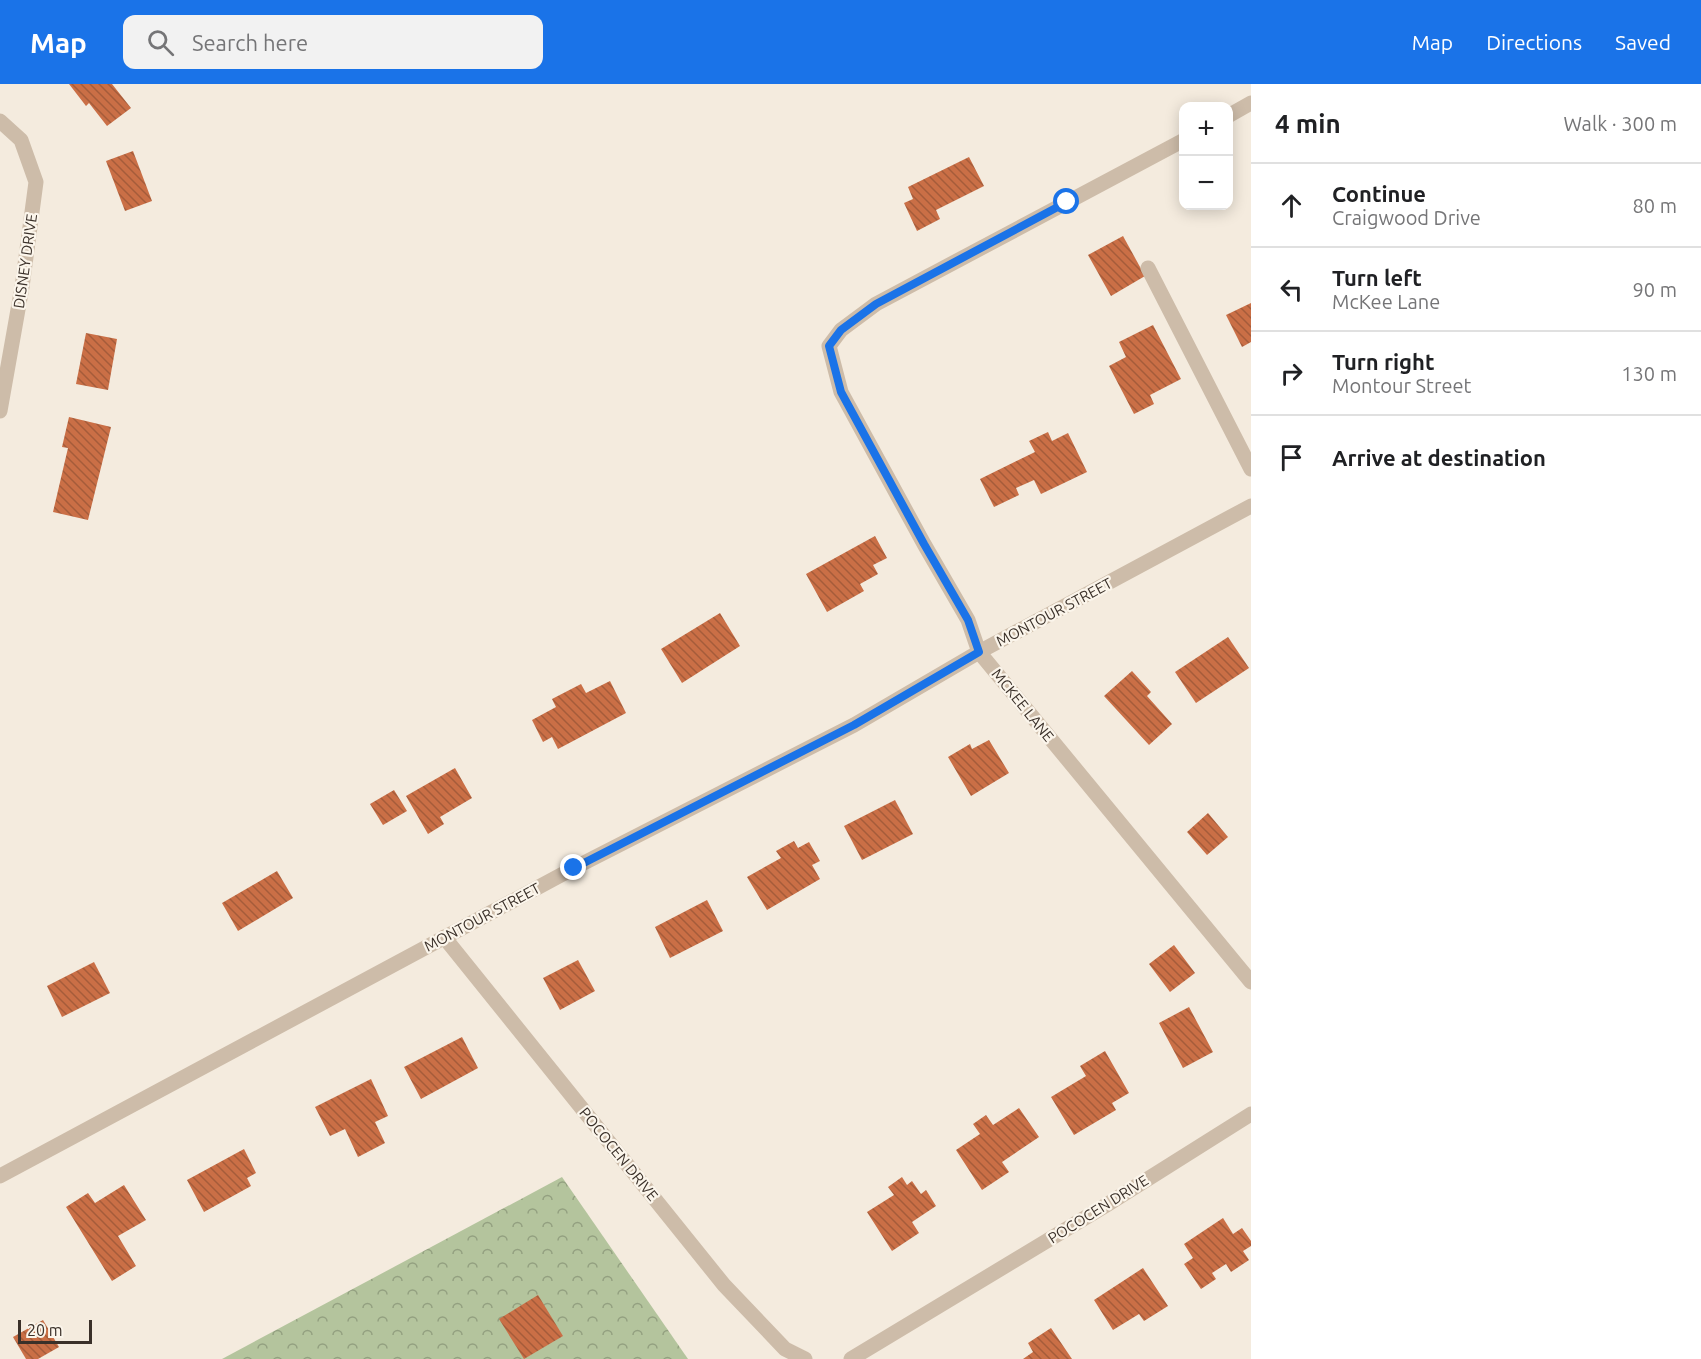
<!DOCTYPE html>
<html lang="en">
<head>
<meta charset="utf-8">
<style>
  body { margin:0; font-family:Ubuntu,sans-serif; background:#f2f2f2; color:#202124 }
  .controls { position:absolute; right:18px; top:18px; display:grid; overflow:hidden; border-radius:12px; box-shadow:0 3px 15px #0003 }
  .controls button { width:54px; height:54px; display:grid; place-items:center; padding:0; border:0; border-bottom:2px solid #e0e0e0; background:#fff; color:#202124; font:30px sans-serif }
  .scale { position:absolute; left:18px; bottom:15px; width:74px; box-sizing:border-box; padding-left:6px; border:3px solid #3a3029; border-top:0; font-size:16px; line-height:21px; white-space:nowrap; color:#3a3029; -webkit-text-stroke:4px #fbf5eb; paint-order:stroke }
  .stop { position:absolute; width:18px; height:18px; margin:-14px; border:4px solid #1a73e8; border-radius:50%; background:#fff }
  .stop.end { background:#1a73e8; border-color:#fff; box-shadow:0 2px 6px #0008 }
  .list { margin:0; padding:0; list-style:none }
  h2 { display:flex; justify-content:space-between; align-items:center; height:78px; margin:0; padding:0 24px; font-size:26px }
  h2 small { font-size:20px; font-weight:400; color:#757577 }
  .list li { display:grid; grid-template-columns:39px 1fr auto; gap:18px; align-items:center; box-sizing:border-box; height:84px; padding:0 24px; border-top:2px solid #e0e0e0 }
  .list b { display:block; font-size:22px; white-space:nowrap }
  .list p { margin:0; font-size:20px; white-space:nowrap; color:#757577 }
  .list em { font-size:20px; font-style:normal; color:#757577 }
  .icon { flex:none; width:33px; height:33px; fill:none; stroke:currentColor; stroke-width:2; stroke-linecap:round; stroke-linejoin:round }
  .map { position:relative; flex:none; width:1251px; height:1275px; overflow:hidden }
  header { display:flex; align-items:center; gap:36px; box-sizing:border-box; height:84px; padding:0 30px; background:#1a73e8; color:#fff }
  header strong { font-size:28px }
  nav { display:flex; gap:33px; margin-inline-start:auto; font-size:21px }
  .search { width:420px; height:54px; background:#f2f2f2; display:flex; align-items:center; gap:15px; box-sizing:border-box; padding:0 21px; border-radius:12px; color:#757577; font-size:22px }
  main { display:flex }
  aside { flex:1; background:#fff }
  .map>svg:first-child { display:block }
  .forest { fill:url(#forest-crowns) }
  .building { fill:url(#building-back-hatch) }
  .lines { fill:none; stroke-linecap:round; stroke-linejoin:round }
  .minor { stroke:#cdbca9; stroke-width:15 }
  .route { stroke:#1a73e8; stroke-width:8 }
  .labels { text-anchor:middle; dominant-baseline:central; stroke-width:4.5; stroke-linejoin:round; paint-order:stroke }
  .street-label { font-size:15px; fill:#3a3029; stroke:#fbf5eb }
</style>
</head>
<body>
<header>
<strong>Map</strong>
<div class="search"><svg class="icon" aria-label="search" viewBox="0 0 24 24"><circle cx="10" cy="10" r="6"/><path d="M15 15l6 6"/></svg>Search here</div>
<nav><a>Map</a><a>Directions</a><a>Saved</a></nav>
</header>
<main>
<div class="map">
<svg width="1251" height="1275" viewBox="0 0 1251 1275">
  <defs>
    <pattern id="forest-crowns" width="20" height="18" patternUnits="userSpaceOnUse" patternTransform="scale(1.5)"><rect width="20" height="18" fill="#b4c49d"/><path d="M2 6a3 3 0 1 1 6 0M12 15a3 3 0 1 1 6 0" fill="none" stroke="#93a080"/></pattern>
    <pattern id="building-back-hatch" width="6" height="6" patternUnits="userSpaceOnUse" patternTransform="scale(1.5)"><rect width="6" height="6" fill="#ca6f46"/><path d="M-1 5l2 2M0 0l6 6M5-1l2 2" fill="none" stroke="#a55c3a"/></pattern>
  </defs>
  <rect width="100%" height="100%" fill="#f4ebde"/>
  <!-- forest -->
  <polygon class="forest" points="562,1093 688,1275 222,1275"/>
  <!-- building -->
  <g class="building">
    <polygon points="69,0 112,0 131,24 107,42 89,19 86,22"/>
    <polygon points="133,67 152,117 125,127 106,77"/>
    <polygon points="969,73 984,102 936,126 940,135 917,147 904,119 913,115 908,103"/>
    <polygon points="1123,152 1145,192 1111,212 1088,171"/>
    <polygon points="1251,219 1251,258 1242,263 1226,231"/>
    <polygon points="1153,241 1181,295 1150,311 1154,320 1134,330 1109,282 1126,273 1119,258"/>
    <polygon points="86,249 117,255 108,306 76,300"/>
    <polygon points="69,333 111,343 88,436 53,428 68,364 62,363"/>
    <polygon points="1048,348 1052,357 1068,349 1087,388 1041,410 1034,396 1016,404 1019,411 994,423 980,395 1035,368 1029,357"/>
    <polygon points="875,452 887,474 873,481 878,490 860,500 864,507 827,528 806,490"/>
    <polygon points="720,529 740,562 682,599 661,565"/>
    <polygon points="1228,553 1249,584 1196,619 1175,588"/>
    <polygon points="1132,587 1151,608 1147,612 1172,640 1149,661 1104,612"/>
    <polygon points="610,597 626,629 558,665 552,653 543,658 532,636 556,623 552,615 581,600 586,609"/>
    <polygon points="989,656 1009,689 971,712 948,673 970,660 972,665"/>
    <polygon points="455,684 472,714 440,733 444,740 428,750 406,712"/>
    <polygon points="394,706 407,727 383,741 370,720"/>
    <polygon points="895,716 913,750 862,776 844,742"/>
    <polygon points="1208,729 1228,753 1207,771 1187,748"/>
    <polygon points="794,757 798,764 809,758 820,777 812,781 820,795 767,826 747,793 781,774 776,767"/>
    <polygon points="277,787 293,814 238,847 222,819"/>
    <polygon points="707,816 723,847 670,874 655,843"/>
    <polygon points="1174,861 1195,889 1170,908 1149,880"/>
    <polygon points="578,876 595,907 560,926 543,894"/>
    <polygon points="94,878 110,909 62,933 47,902"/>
    <polygon points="1189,923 1213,968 1183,984 1159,939"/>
    <polygon points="462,953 478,984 421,1015 404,983"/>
    <polygon points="1105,967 1129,1009 1112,1019 1116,1026 1074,1051 1051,1013 1086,992 1080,982"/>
    <polygon points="371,995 388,1032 375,1038 385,1059 358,1073 345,1045 330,1052 315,1023"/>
    <polygon points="1019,1024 1039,1053 1002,1078 1009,1088 982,1106 956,1066 980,1050 973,1040 986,1031 993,1041"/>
    <polygon points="244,1065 256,1089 247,1094 251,1102 204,1128 187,1096"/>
    <polygon points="902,1093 907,1101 912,1097 921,1110 926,1106 936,1122 912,1138 919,1149 892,1167 867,1128 894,1111 888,1103"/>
    <polygon points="124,1101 146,1136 118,1152 136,1182 112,1197 66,1123 88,1109 95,1119"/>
    <polygon points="1223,1134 1233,1150 1242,1144 1251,1157 1251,1162 1243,1167 1249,1176 1231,1188 1226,1180 1212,1189 1216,1195 1201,1205 1184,1180 1193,1174 1184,1160"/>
    <polygon points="1143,1184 1168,1222 1144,1237 1139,1230 1113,1246 1094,1216"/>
    <polygon points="538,1211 563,1252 524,1275 499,1235"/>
    <polygon points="43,1236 59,1263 38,1275 26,1275 13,1253"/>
    <polygon points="1051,1244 1072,1275 1023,1275 1033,1268 1028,1259"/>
  </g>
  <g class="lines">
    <!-- minor -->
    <g class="minor">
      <polyline points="1228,32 1251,19"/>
      <polyline points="0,37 21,56 36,98 22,203 0,327"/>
      <polyline points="1184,56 876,220 841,246 829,262 841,308 924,460 968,536 979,568 1251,898"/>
      <polyline points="1148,184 1251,385"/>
      <polyline points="444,853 724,1201 785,1265 805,1275"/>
      <polyline points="0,1092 574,784 854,641 979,568 1251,422"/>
      <polyline points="851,1275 1108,1120 1251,1030"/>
    </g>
  </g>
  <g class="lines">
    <!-- route -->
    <polyline class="route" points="574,784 854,641 979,568 968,536 924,460 841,308 829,262 841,246 876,220 1067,118"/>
  </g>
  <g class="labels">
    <!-- street labels -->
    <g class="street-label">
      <text transform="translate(25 177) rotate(-82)">DISNEY DRIVE</text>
      <text transform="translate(1054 528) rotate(-28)">MONTOUR STREET</text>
      <text transform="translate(1023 621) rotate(51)">MCKEE LANE</text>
      <text transform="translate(482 833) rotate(-28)">MONTOUR STREET</text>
      <text transform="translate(619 1070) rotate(51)">POCOCEN DRIVE</text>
      <text transform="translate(1098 1125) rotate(-32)">POCOCEN DRIVE</text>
    </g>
  </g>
</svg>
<div class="controls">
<button>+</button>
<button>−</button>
</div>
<div class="scale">20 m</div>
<div class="stop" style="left:1067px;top:118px"></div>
<div class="stop end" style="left:574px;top:784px"></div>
</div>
<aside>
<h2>4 min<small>Walk · 300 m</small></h2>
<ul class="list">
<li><svg class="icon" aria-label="ahead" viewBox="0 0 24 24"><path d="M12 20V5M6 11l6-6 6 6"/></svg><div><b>Continue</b><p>Craigwood Drive</p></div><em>80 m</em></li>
<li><svg class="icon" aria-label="left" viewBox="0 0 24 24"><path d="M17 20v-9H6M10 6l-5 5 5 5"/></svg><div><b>Turn left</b><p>McKee Lane</p></div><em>90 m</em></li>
<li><svg class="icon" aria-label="right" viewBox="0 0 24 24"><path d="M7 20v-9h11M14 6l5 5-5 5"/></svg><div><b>Turn right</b><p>Montour Street</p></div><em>130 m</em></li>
<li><svg class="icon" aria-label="arrive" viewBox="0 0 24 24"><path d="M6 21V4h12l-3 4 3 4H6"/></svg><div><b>Arrive at destination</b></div></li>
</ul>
</aside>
</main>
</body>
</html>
